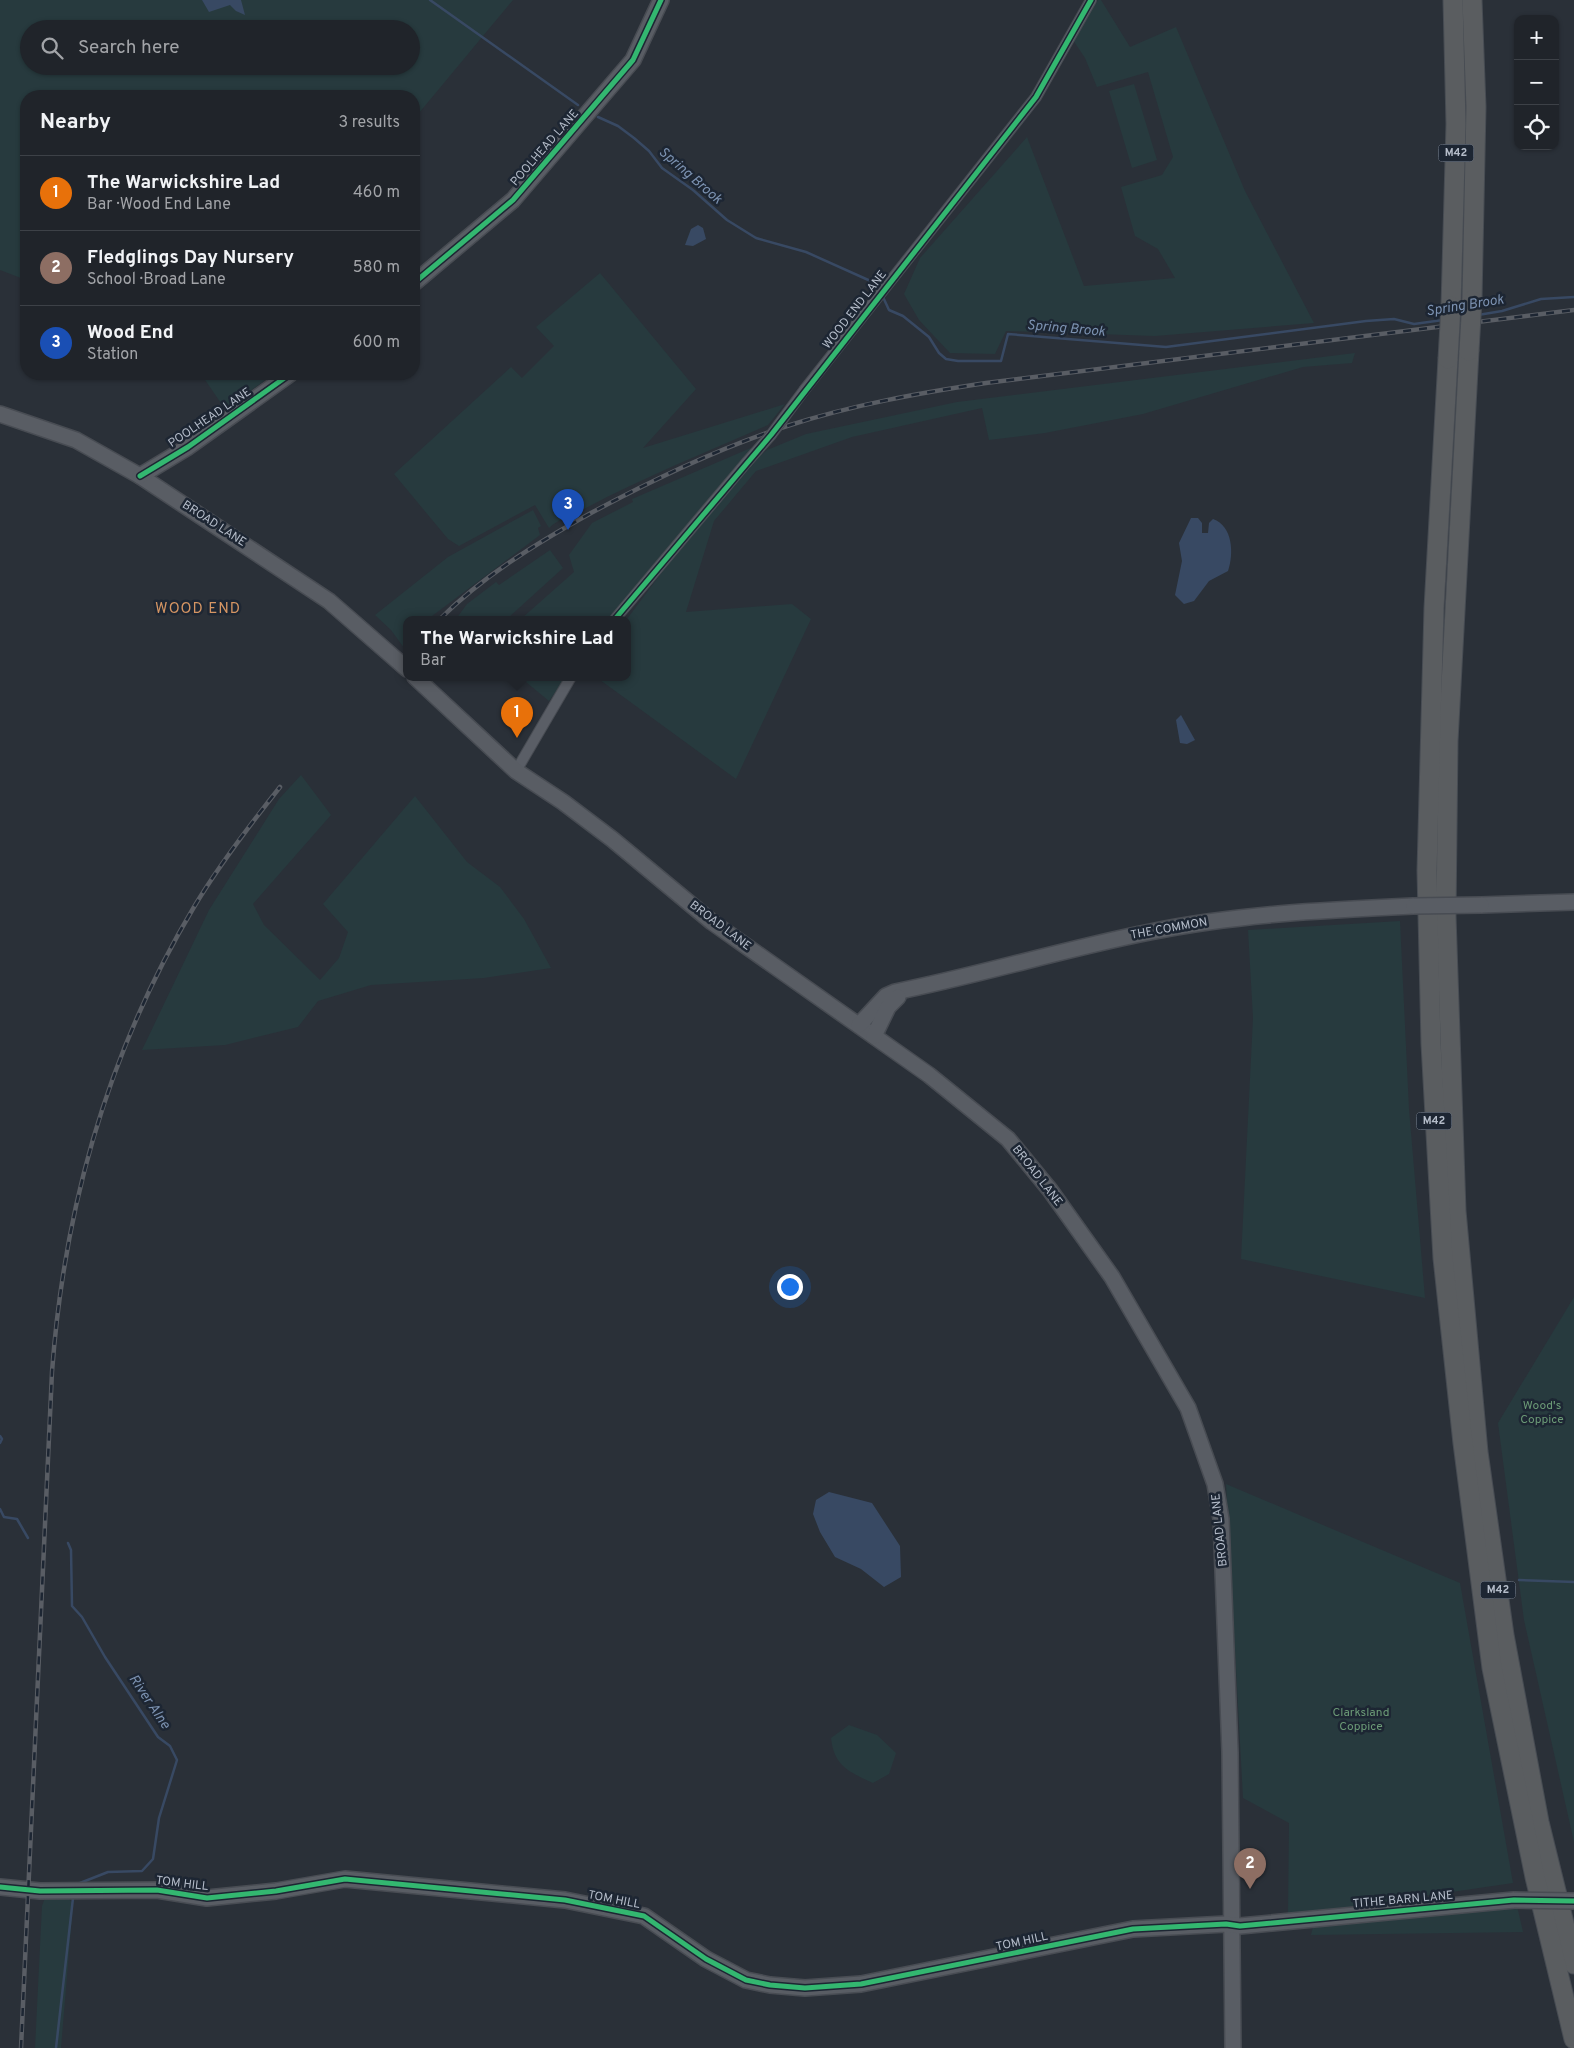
<!DOCTYPE html>
<html lang="en">
<head>
<meta charset="utf-8">
<style>
  body { margin:0; font-family:Overpass,sans-serif; background:#2d3036; color:#f1f3f6 }
  .controls { position:absolute; right:15px; top:15px; display:grid; overflow:hidden; border-radius:10px; box-shadow:0 1px 4px #0004 }
  .controls button { width:45px; height:45px; display:grid; place-items:center; padding:0; border:0; border-bottom:1px solid #3d4147; background:#20242a; color:#f1f3f6; font:25px sans-serif }
  .you { position:absolute; left:789px; top:1286px; width:18px; height:18px; margin:-12px; border:4px solid #fff; border-radius:50%; background:#1a73e8; box-shadow:0 0 0 8px #1a73e833 }
  .badge { display:grid; place-items:center; width:32px; height:32px; border-radius:50%; background:#ea580c; color:#fff; font-size:16px; font-weight:700 }
  .pin { position:absolute; translate:-50% -41px; filter:drop-shadow(0 1px 2px #0008) }
  .pin::after { content:''; position:absolute; top:26px; width:18px; height:15px; background:inherit; clip-path:polygon(0 0,100% 0,50% 100%) }
  .popup { position:absolute; left:403px; top:616px; width:228px; height:65px; box-sizing:border-box; display:grid; place-content:center; border-radius:10px; background:#20242a; filter:drop-shadow(0 1px 4px #0005); font-size:16px; white-space:nowrap; color:#a2a4a8 }
  .popup b { font-size:19px; color:#f1f3f6 }
  .popup::after { content:''; position:absolute; left:50%; top:100%; margin-left:-10px; border:10px solid transparent; border-top-color:#20242a }
  .list { margin:0; padding:0; list-style:none }
  h2 { display:flex; justify-content:space-between; align-items:center; height:65px; margin:0; padding:0 20px; font-size:21px }
  h2 small { font-size:16px; font-weight:400; color:#a2a4a8 }
  .list li { display:grid; grid-template-columns:32px 1fr auto; gap:15px; align-items:center; box-sizing:border-box; height:75px; padding:0 20px; border-top:1px solid #3d4147 }
  .list b { display:block; font-size:19px; white-space:nowrap }
  .list p { margin:0; font-size:16px; white-space:nowrap; color:#a2a4a8 }
  .list em { font-size:16px; font-style:normal; color:#a2a4a8 }
  .icon { flex:none; width:28px; height:28px; fill:none; stroke:currentColor; stroke-width:2; stroke-linecap:round; stroke-linejoin:round }
  .map { position:relative; flex:none; width:1574px; height:2048px; overflow:hidden }
  .search { position:absolute; background:#20242a; box-shadow:0 1px 4px #0004; left:20px; top:20px; width:400px; height:55px; display:flex; align-items:center; gap:12px; box-sizing:border-box; padding:0 18px; border-radius:28px; color:#a2a4a8; font-size:19px }
  .panel { position:absolute; background:#20242a; box-shadow:0 1px 4px #0004; left:20px; top:90px; width:400px; height:290px; border-radius:20px }
  .map>svg:first-child { display:block }
  .green { fill:#273a3e; fill-rule:evenodd }
  .water { fill:#384963 }
  .lines { fill:none; stroke-linecap:round; stroke-linejoin:round }
  .stream { stroke:#384963; stroke-width:2.5 }
  .street-casing { stroke:#484c53; stroke-width:12 }
  .secondary-casing { stroke:#484c53; stroke-width:18 }
  .highway-casing { stroke:#474c53; stroke-width:21 }
  .street { stroke:#5a5e66; stroke-width:10 }
  .secondary { stroke:#595d64; stroke-width:15 }
  .highway { stroke:#5a5d60; stroke-width:19 }
  .rail-casing { stroke:#595d64; stroke-width:4.5 }
  .rail { stroke:#1d2633; stroke-width:2.5; stroke-dasharray:8; stroke-linecap:butt }
  .street-bridge-casing { stroke:#484c53; stroke-width:12; stroke-linecap:butt }
  .secondary-bridge-casing { stroke:#484c53; stroke-width:18; stroke-linecap:butt }
  .highway-bridge-casing { stroke:#474c53; stroke-width:21; stroke-linecap:butt }
  .street-bridge { stroke:#5a5e66; stroke-width:10 }
  .secondary-bridge { stroke:#595d64; stroke-width:15 }
  .highway-bridge { stroke:#5a5d60; stroke-width:19 }
  .cycleway-casing { stroke:#1d2633; stroke-width:8 }
  .cycleway { stroke:#33b770; stroke-width:5 }
  .labels { text-anchor:middle; dominant-baseline:central; stroke-width:5; stroke-linejoin:round; paint-order:stroke }
  .shield { fill:#1d2633; stroke:#878f9c; stroke-width:1 }
  .shield-label { font-size:11px; font-weight:bold; fill:#b4bcc9 }
  .street-label { font-size:12px; fill:#b4bcc9; stroke:#1d2633 }
  .park-label { font-size:12px; fill:#6b9a76; stroke:#1d2633 }
  .water-label { font-size:14px; font-style:italic; fill:#7c92b1; stroke:#1d2633 }
  .quarter-label { font-size:15px; letter-spacing:1px; fill:#d59563; stroke:#1d2633 }
</style>
</head>
<body>
<div class="map">
<svg width="1574" height="2048" viewBox="0 0 1574 2048">
  <rect width="100%" height="100%" fill="#2a3038"/>
  <!-- green -->
  <g class="green">
    <path d="M0 0H513L414 119V96H26V280L0 270ZM29 29H411V66H29Z"/>
    <polygon points="1098,0 1101,0 1130,47 1176,27 1245,191 1314,323 1155,336 1006,331 995,354 950,353 919,320 904,294 920,258 1027,137 1084,286 1175,278 1158,249 1135,236 1121,187 1162,175 1173,157 1148,72 1097,87 1085,58 1073,40"/>
    <polygon points="1134,84 1157,160 1132,168 1109,91"/>
    <path d="M600 273 696 389 643 448 785 404 768 425C707 452 644 477 586 508 573 515 559 518 549 528L535 505 459 546 448 539 394 474 511 367 522 378 554 346 536 327Z"/>
    <polygon points="1355,353 1352,363 1303,367 1143,414 1045,433 989,440 982,408 852,437 756,471 714,521 686,612 792,604 811,619 736,779 596,677 627,677 627,619 686,540 742,471 767,450 806,434 957,402"/>
    <polygon points="201,374 274,374 225,409"/>
    <polygon points="753,447 608,619 521,619 574,572 569,555 592,523 633,502 632,499"/>
    <polygon points="533,510 541,526 538,528 540,535 428,619 407,619 407,652 391,630 375,615 448,557"/>
    <polygon points="550,550 563,568 507,619 456,619 467,604 496,582 499,585"/>
    <polygon points="520,677 566,677 549,701"/>
    <polygon points="301,775 331,815 253,904 264,925 320,980 339,958 348,932 323,904 415,796 467,862 500,887 524,919 551,968 484,978 371,985 318,1001 298,1027 225,1045 142,1050 209,910 279,799"/>
    <polygon points="1400,921 1409,1109 1425,1298 1241,1259 1253,1018 1248,930"/>
    <polygon points="1574,1297 1574,1842 1524,1620 1498,1423"/>
    <polygon points="1226,1484 1460,1583 1513,1883 1315,1912 1288,1913 1289,1823 1243,1798"/>
    <path d="M849 1725 877 1735 896 1753 889 1774 873 1783C849 1772 834 1766 831 1738Z"/>
    <polygon points="45,1898 69,1899 73,1904 61,2048 35,2048 42,1906"/>
    <polygon points="1517,1906 1523,1932 1311,1935 1314,1923"/>
  </g>
  <!-- water -->
  <g class="water">
    <polygon points="202,0 241,0 245,15 236,11 230,5 209,12"/>
    <polygon points="698,225 703,228 706,239 693,246 685,245 691,229"/>
    <path d="M1191 518H1198L1202 523V533H1208L1209 523 1213 519C1233 526 1234 554 1228 571L1209 581 1194 601 1184 604 1175 595 1182 561 1179 543Z"/>
    <polygon points="1181,715 1195,740 1187,744 1180,743 1176,720"/>
    <polygon points="829,1492 872,1503 900,1546 901,1577 884,1587 861,1569 835,1557 820,1532 813,1514 816,1500"/>
  </g>
  <g class="lines">
    <!-- stream -->
    <g class="stream">
      <polyline points="430,0 578,105"/>
      <polyline points="598,117 618,126 634,138 649,151 662,168 693,190 727,220 756,238 806,252 875,283 879,290"/>
      <polyline points="883,297 889,310 903,316 929,337 939,353 946,359 958,361 1001,361 1008,334 1166,347 1366,321 1394,319 1414,324 1443,320"/>
      <polyline points="1478,315 1502,311 1541,299 1574,297"/>
      <polyline points="0,1436 2,1439 0,1443"/>
      <polyline points="0,1509 4,1517 17,1519 28,1538"/>
      <polyline points="68,1543 71,1550 72,1606 82,1617 105,1657 158,1737 170,1746 177,1760 159,1818 153,1859 142,1871 108,1872 80,1883"/>
      <polyline points="1519,1580 1574,1582"/>
      <polyline points="56,2048 73,1898"/>
    </g>
    <defs>
      <g id="street">
        <polyline points="805,389 1036,97 1091,0"/>
        <polyline points="615,619 746,463"/>
        <polyline points="516,771 571,677"/>
      </g>
      <g id="secondary">
        <polyline points="414,283 513,200 633,60 661,0"/>
        <polyline points="0,414 76,440 140,476 329,601 407,669"/>
        <polyline points="140,476 188,447 290,374"/>
        <polyline points="415,677 516,771 563,802 612,839 712,922 929,1075 1008,1139 1050,1190 1112,1277 1188,1408 1215,1484 1221,1519 1230,1752 1233,2048"/>
        <polyline points="1481,905 1574,902"/>
        <path d="M859 1025 886 996 895 992C980 975 1064 949 1150 932 1237 914 1326 910 1414 906"/>
        <polyline points="874,1036 888,1007 898,997"/>
        <polyline points="0,1887 40,1891 157,1890 207,1898 276,1891 345,1879 565,1900 644,1916 706,1959 746,1980 770,1985 805,1988 861,1984 1133,1929 1226,1924 1240,1926 1514,1900"/>
      </g>
      <g id="highway">
        <polyline points="1472,300 1476,107 1472,0"/>
        <polyline points="1451,306 1456,124 1453,0"/>
        <polyline points="1469,351 1448,741 1446,916 1456,1211 1478,1452 1504,1635 1539,1822 1574,1964"/>
        <polyline points="1448,359 1434,608 1427,871 1431,1044 1443,1258 1463,1443 1492,1668 1535,1877 1574,2039"/>
      </g>
    </defs>
    <!-- street casing -->
    <use href="#street" class="street-casing"/>
    <!-- secondary casing -->
    <use href="#secondary" class="secondary-casing"/>
    <!-- highway casing -->
    <use href="#highway" class="highway-casing"/>
    <!-- street -->
    <use href="#street" class="street"/>
    <!-- secondary -->
    <use href="#secondary" class="secondary"/>
    <!-- highway -->
    <use href="#highway" class="highway"/>
    <defs>
      <g id="rail">
        <path d="M440 619C483 576 537 543 591 513 654 479 719 448 787 426 852 405 919 393 986 383L1574 310"/>
        <path d="M21 2048 52 1372C64 1208 109 1049 194 907 219 865 249 826 280 787"/>
      </g>
    </defs>
    <!-- rail casing -->
    <use href="#rail" class="rail-casing"/>
    <!-- rail -->
    <use href="#rail" class="rail"/>
    <defs>
      <polyline id="street-bridge" points="746,463 771,435 805,389"/>
      <g id="secondary-bridge">
        <polyline points="1414,906 1481,905"/>
        <polyline points="1514,1900 1574,1901"/>
      </g>
      <g id="highway-bridge">
        <polyline points="1469,351 1472,300"/>
        <polyline points="1448,359 1451,306"/>
      </g>
    </defs>
    <!-- street-bridge casing -->
    <use href="#street-bridge" class="street-bridge-casing"/>
    <!-- secondary-bridge casing -->
    <use href="#secondary-bridge" class="secondary-bridge-casing"/>
    <!-- highway-bridge casing -->
    <use href="#highway-bridge" class="highway-bridge-casing"/>
    <!-- street-bridge -->
    <use href="#street-bridge" class="street-bridge"/>
    <!-- secondary-bridge -->
    <use href="#secondary-bridge" class="secondary-bridge"/>
    <!-- highway-bridge -->
    <use href="#highway-bridge" class="highway-bridge"/>
    <defs>
      <g id="cycleway">
        <polyline points="414,283 513,200 633,60 661,0"/>
        <polyline points="140,476 188,447 290,374"/>
        <polyline points="615,619 771,435 1036,97 1091,0"/>
        <polyline points="0,1887 40,1891 157,1890 207,1898 276,1891 345,1879 565,1900 644,1916 706,1959 746,1980 770,1985 805,1988 861,1984 1133,1929 1226,1924 1240,1926 1514,1900 1574,1901"/>
      </g>
    </defs>
    <!-- cycleway casing -->
    <use href="#cycleway" class="cycleway-casing"/>
    <!-- cycleway -->
    <use href="#cycleway" class="cycleway"/>
  </g>
  <g class="labels">
    <!-- shield labels -->
    <g class="shield">
      <rect x="1438.5" y="144.5" width="35" height="17" rx="4"/>
      <rect x="1416.5" y="1112.5" width="35" height="17" rx="4"/>
      <rect x="1480.5" y="1581.5" width="35" height="17" rx="4"/>
    </g>
    <g class="shield-label">
      <text x="1456" y="153">M42</text>
      <text x="1434" y="1121">M42</text>
      <text x="1498" y="1590">M42</text>
    </g>
    <!-- street labels -->
    <g class="street-label">
      <text transform="translate(545 148) rotate(-49)">POOLHEAD LANE</text>
      <text transform="translate(855 310) rotate(-52)">WOOD END LANE</text>
      <text transform="translate(210 418) rotate(-34)">POOLHEAD LANE</text>
      <text transform="translate(214 524) rotate(33)">BROAD LANE</text>
      <text transform="translate(720 926) rotate(37)">BROAD LANE</text>
      <text transform="translate(1169 929) rotate(-10)">THE COMMON</text>
      <text transform="translate(1037 1176) rotate(52)">BROAD LANE</text>
      <text transform="translate(1220 1530) rotate(-96)">BROAD LANE</text>
      <text transform="translate(182 1884) rotate(7)">TOM HILL</text>
      <text transform="translate(614 1900) rotate(11)">TOM HILL</text>
      <text transform="translate(1403 1900) rotate(-5)">TITHE BARN LANE</text>
      <text transform="translate(1022 1942) rotate(-12)">TOM HILL</text>
    </g>
    <!-- park labels -->
    <g class="park-label">
      <text x="1542" y="1406">Wood's<tspan x="1542" dy="14">Coppice</tspan></text>
      <text x="1361" y="1713">Clarksland<tspan x="1361" dy="14">Coppice</tspan></text>
    </g>
    <!-- water labels -->
    <g class="water-label">
      <text transform="translate(690 176) rotate(41)">Spring Brook</text>
      <text transform="translate(1465 306) rotate(-9)">Spring Brook</text>
      <text transform="translate(1066 329) rotate(5)">Spring Brook</text>
      <text transform="translate(149 1702) rotate(56)">River Alne</text>
    </g>
    <!-- quarter labels -->
    <g class="quarter-label">
      <text x="198" y="609">WOOD END</text>
    </g>
  </g>
</svg>
<div class="controls">
<button>+</button>
<button>−</button>
<button><svg class="icon" aria-label="locate" viewBox="0 0 24 24"><circle cx="12" cy="12" r="6"/><path d="M12 2v4M12 18v4M2 12h4M18 12h4"/></svg></button>
</div>
<div class="you"></div>
<div class="pin badge" style="left:517px;top:738px;background:#e8710a">1</div>
<div class="popup"><b>The Warwickshire Lad</b>Bar</div>
<div class="pin badge" style="left:1250px;top:1889px;background:#8d6e63">2</div>
<div class="pin badge" style="left:568px;top:530px;background:#1a4fb4">3</div>
<div class="search"><svg class="icon" aria-label="search" viewBox="0 0 24 24"><circle cx="10" cy="10" r="6"/><path d="M15 15l6 6"/></svg>Search here</div>
<section class="panel">
<h2>Nearby<small>3 results</small></h2>
<ul class="list">
<li><span class="badge" style="background:#e8710a">1</span><div><b>The Warwickshire Lad</b><p>Bar · Wood End Lane</p></div><em>460 m</em></li>
<li><span class="badge" style="background:#8d6e63">2</span><div><b>Fledglings Day Nursery</b><p>School · Broad Lane</p></div><em>580 m</em></li>
<li><span class="badge" style="background:#1a4fb4">3</span><div><b>Wood End</b><p>Station</p></div><em>600 m</em></li>
</ul>
</section>
</div>
</body>
</html>
